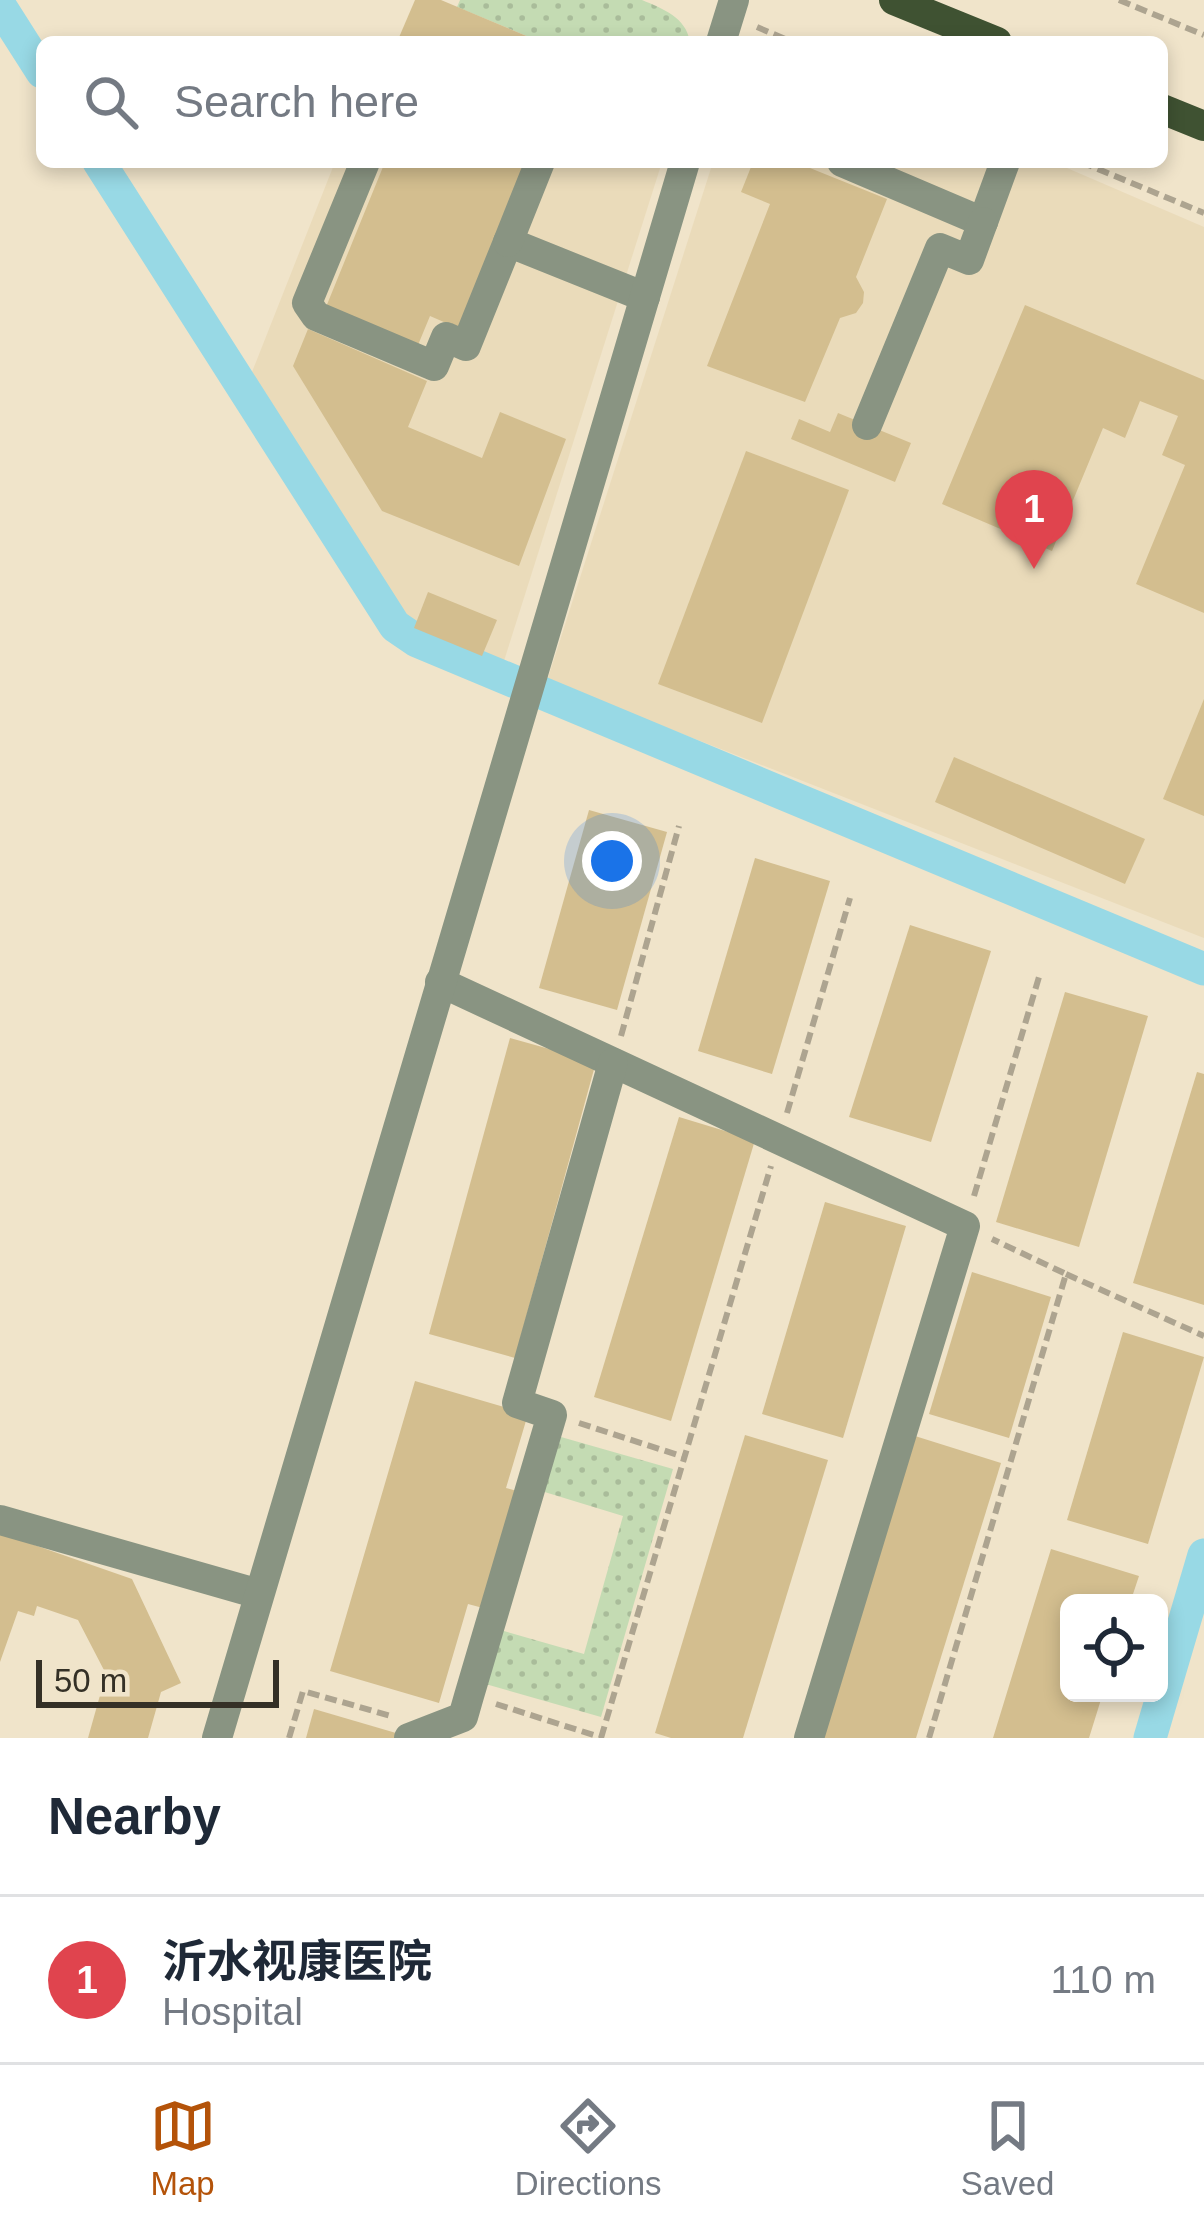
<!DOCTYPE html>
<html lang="en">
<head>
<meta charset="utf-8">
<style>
  body { margin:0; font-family:Helvetica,"Noto Sans SC",sans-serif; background:#f6f6f7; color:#1f2937 }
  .controls { position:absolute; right:36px; bottom:36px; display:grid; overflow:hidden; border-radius:18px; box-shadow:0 6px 18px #0003 }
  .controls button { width:108px; height:108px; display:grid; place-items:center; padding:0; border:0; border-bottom:3px solid #e0e1e3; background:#fff; color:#1f2937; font:60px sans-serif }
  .scale { position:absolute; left:36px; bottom:30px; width:243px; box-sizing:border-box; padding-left:12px; border:6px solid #343026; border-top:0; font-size:33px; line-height:42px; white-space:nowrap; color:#343026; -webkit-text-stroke:9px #f0e4ca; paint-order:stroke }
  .you { position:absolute; left:612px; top:861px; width:42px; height:42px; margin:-30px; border:9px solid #fff; border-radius:50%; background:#1a73e8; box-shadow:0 0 0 18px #1a73e833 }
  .badge { display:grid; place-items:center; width:78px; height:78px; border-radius:50%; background:#b45309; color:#fff; font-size:39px; font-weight:700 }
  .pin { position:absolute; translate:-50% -99px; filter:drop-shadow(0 3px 6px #0008) }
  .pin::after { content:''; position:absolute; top:63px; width:42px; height:36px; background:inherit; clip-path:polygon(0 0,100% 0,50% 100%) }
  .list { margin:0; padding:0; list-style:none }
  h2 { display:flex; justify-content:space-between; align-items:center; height:156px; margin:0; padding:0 48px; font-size:51px }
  h2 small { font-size:39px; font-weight:400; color:#747a83 }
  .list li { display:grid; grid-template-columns:78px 1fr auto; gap:36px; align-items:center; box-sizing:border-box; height:168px; padding:0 48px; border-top:3px solid #e0e1e3 }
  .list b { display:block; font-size:45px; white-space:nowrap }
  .list p { margin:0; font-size:39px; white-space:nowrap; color:#747a83 }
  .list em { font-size:39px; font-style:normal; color:#747a83 }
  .icon { flex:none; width:66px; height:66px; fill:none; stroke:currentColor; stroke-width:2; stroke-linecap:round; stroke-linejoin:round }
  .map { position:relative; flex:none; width:1204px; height:1738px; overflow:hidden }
  .search { position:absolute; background:#fff; box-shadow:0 6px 18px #0003; left:36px; right:36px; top:36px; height:132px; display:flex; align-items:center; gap:30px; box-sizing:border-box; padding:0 42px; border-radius:18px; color:#747a83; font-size:45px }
  .sheet { height:324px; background:#fff }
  nav { display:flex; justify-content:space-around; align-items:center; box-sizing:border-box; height:168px; border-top:3px solid #e0e1e3; background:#fff; font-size:33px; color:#747a83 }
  nav a { display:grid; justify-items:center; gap:6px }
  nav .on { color:#b45309 }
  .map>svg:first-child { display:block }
  .built { fill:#eadbba }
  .park { fill:url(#park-dots) }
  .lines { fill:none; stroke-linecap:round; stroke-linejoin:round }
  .canal { stroke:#98d9e5; stroke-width:33 }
  .building { fill:#d3be8f }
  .path { stroke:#ada490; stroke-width:6; stroke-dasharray:12 6; stroke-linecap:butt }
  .minor { stroke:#899482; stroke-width:30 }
  .major { stroke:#3f5232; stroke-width:30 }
</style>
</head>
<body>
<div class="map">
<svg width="1204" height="1738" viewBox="0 0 1204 1738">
  <defs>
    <pattern id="park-dots" width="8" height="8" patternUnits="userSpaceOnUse" patternTransform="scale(3)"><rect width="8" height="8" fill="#c4dbb3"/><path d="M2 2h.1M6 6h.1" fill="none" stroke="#a9bc9a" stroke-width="1.8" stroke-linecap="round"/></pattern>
  </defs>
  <rect width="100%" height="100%" fill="#f0e4ca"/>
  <!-- built -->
  <g class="built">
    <polygon points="335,162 662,162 503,664 408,625 250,377"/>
    <polygon points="713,162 1053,162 1204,227 1204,938 547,681"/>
  </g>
  <!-- park -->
  <g class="park">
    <path d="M460 0H642C663 9 686 17 690 42H541L457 7Z"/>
    <polygon points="554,1435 673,1469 601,1717 482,1683 497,1629 584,1654 623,1516 538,1490"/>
  </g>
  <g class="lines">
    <!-- canal -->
    <g class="canal">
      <polyline points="0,6 42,72"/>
      <polyline points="99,162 395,626 417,641 1204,969"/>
      <polyline points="1150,1738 1204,1555"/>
    </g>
  </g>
  <!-- building -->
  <g class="building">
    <polygon points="415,0 441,0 541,42 397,42"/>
    <polygon points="385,162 529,162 460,329 430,316 418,345 326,307"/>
    <polygon points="753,162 795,162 887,199 856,277 864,292 863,303 856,313 840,318 805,402 707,366 770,204 741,192"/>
    <polygon points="1025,305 1204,380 1204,613 1136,584 1185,465 1162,455 1178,416 1140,401 1125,438 1103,428 1052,551 942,504"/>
    <polygon points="308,329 427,381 408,427 482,458 500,412 566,439 519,566 382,511 293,366"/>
    <polygon points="838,413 911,443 895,482 791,439 799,419 830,432"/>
    <polygon points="746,451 849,490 762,723 658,684"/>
    <polygon points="428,592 497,620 482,656 414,628"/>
    <polygon points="1204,699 1204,816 1163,799"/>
    <polygon points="954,757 1145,839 1125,884 935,802"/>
    <polygon points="589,810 667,832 617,1010 539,988"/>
    <polygon points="755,858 830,881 772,1074 698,1051"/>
    <polygon points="910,925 991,951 931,1142 849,1117"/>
    <polygon points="1065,992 1148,1016 1079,1247 996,1222"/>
    <polygon points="510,1038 596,1062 515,1358 429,1334"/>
    <polygon points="1197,1072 1204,1074 1204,1305 1133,1283"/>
    <polygon points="679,1117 755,1140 671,1421 594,1397"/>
    <polygon points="825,1202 906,1226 843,1438 762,1414"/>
    <polygon points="972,1272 1051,1297 1009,1438 929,1414"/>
    <polygon points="1123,1332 1204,1357 1148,1544 1067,1520"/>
    <polygon points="415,1381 528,1414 506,1488 517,1491 483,1608 468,1604 439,1703 330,1671"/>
    <polygon points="745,1435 828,1460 743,1738 671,1738 655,1733"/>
    <polygon points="915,1436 1001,1463 916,1738 822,1738"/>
    <polygon points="0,1533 132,1579 181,1683 161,1692 148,1738 88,1738 106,1674 78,1620 37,1606 34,1616 18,1611 0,1662"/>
    <polygon points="1051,1549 1139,1576 1130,1603 1069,1603 1069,1693 1103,1693 1089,1738 993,1738"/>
    <polygon points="314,1709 396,1733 395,1738 306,1738"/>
  </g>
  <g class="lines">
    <!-- path -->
    <g class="path">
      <polyline points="1119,0 1204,35"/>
      <polyline points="757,27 792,42"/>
      <polyline points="1081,162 1204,213"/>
      <polyline points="621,1036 679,826"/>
      <polyline points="787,1113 850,898"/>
      <polyline points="974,1196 1039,977"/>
      <polyline points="1066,1274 1204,1336"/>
      <polyline points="579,1423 684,1457"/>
      <polyline points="496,1704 603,1738"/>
      <polyline points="289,1738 303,1691 391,1716"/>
      <polyline points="601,1738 771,1166"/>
      <polyline points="929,1738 1066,1274 992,1239"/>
    </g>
    <!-- minor -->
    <g class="minor">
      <polyline points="721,42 734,0"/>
      <polyline points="365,162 307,303 316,316 434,366 446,337 466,346 508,242 645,297"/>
      <polyline points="842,162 983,222 1005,162"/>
      <polyline points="508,242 540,162"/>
      <polyline points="867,425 940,248 969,260 983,222"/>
      <polyline points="440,982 965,1226 809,1738"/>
      <polyline points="0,1520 259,1594"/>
      <polyline points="217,1738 685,162"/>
      <polyline points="409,1738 463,1717 469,1696 552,1415 517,1403 613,1063"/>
    </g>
    <!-- major -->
    <g class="major">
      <polyline points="894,0 997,42"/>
      <polyline points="1162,109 1204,126"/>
    </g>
  </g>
</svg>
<div class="controls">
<button><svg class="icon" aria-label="locate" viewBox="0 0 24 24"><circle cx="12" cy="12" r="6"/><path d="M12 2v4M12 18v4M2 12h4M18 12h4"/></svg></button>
</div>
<div class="scale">50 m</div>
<div class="you"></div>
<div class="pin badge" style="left:1034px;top:569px;background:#e0444e">1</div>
<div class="search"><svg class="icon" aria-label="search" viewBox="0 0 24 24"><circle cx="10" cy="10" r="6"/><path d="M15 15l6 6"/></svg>Search here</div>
</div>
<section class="sheet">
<h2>Nearby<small></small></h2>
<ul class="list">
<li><span class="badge" style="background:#e0444e">1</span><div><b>沂水视康医院</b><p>Hospital</p></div><em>110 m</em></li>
</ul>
</section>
<nav>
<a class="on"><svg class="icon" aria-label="map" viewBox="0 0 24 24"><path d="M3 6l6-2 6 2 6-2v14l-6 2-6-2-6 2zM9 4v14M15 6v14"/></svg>Map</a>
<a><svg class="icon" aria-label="directions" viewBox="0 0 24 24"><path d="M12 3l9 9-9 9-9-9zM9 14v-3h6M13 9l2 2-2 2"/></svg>Directions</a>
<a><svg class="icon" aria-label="saved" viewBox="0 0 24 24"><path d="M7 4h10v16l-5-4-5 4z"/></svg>Saved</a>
</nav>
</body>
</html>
